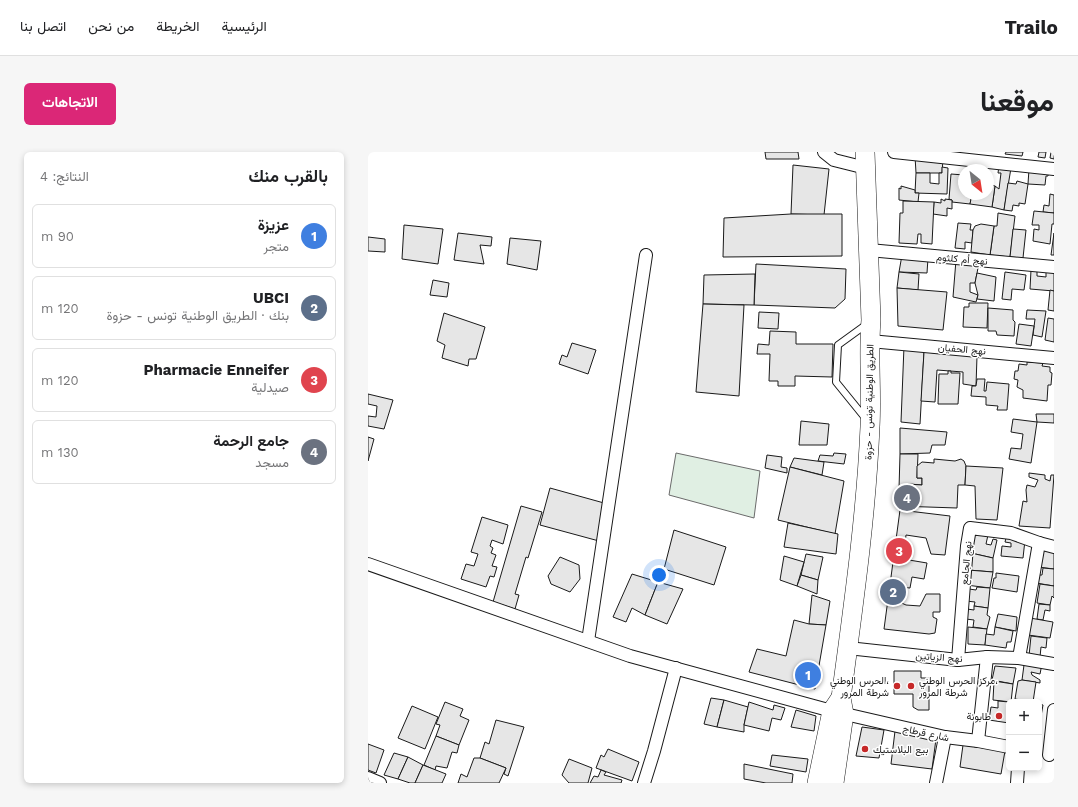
<!DOCTYPE html>
<html lang="ar">
<head>
<meta charset="utf-8">
<style>
  body { margin:0; font-family:"Work Sans",Vazirmatn,sans-serif; background:#f6f6f6; color:#202124; direction:rtl }
  .controls { position:absolute; right:12px; bottom:12px; display:grid; overflow:hidden; border-radius:6px; box-shadow:0 2px 6px #0003 }
  .controls button { width:36px; height:36px; display:grid; place-items:center; padding:0; border:0; border-bottom:1px solid #e0e0e0; background:#fff; color:#202124; font:20px sans-serif }
  .compass { position:absolute; left:590px; top:12px; width:36px; height:36px; border-radius:50%; background:#fff; box-shadow:0 2px 6px #0003; rotate:150deg }
  .you { position:absolute; left:291px; top:423px; width:14px; height:14px; margin:-10px; border:3px solid #fff; border-radius:50%; background:#1a73e8; box-shadow:0 0 0 6px #1a73e833 }
  .badge { display:grid; place-items:center; width:26px; height:26px; border-radius:50%; background:#db2777; color:#fff; font-size:13px; font-weight:700 }
  .pin { position:absolute; translate:-50% -50%; border:2px solid #fff; box-shadow:0 1px 4px #0006 }
  .list { margin:0; padding:0; list-style:none }
  h2 { display:flex; justify-content:space-between; align-items:center; height:52px; margin:0; padding:0 16px; font-size:17px }
  h2 small { font-size:13px; font-weight:400; color:#757577 }
  .list li { display:grid; grid-template-columns:26px 1fr auto; gap:12px; align-items:center; box-sizing:border-box; height:64px; margin:0 8px 8px; padding:0 8px; border:1px solid #e0e0e0; border-radius:6px }
  .list b { display:block; font-size:15px; white-space:nowrap }
  .list p { margin:0; font-size:13px; white-space:nowrap; color:#757577 }
  .list em { font-size:13px; font-style:normal; color:#757577 }
  .map { position:relative; flex:none; width:686px; height:631px; overflow:hidden; direction:ltr; border-radius:6px }
  header { display:flex; align-items:center; gap:24px; box-sizing:border-box; height:56px; padding:0 20px; background:#fff; border-bottom:1px solid #e0e0e0 }
  header strong { font-size:19px }
  nav { display:flex; gap:22px; margin-inline-start:auto; font-size:14px }
  .intro { display:flex; align-items:center; justify-content:space-between; box-sizing:border-box; height:96px; padding:0 24px }
  h1 { margin:0; font-size:28px }
  .button { padding:10px 18px; border-radius:6px; background:#db2777; color:#fff; font-size:14px; font-weight:700 }
  main { display:flex; gap:24px; padding:0 24px }
  aside { flex:1; background:#fff; border-radius:6px; box-shadow:0 2px 6px #0003 }
  .map>svg:first-child { display:block }
  .green { fill:#e0efe3; stroke:#6a6a6a }
  .building { fill:#e6e6e6; stroke:#1a1a1a }
  .lines { fill:none; stroke-linecap:round; stroke-linejoin:round }
  .lane-casing { stroke:#1a1a1a; stroke-width:8 }
  .street-casing { stroke:#1a1a1a; stroke-width:14 }
  .primary-casing { stroke:#1a1a1a; stroke-width:20 }
  .lane { stroke:#fff; stroke-width:6 }
  .street { stroke:#fff; stroke-width:12 }
  .primary { stroke:#fff; stroke-width:19 }
  .poi-dot { fill:#c62828; stroke:#fff; stroke-width:1.5 }
  .labels { text-anchor:middle; dominant-baseline:central; stroke-width:3; stroke-linejoin:round; paint-order:stroke }
  .street-label { font-size:10px; fill:#1a1a1a; stroke:#fff }
  .poi-label { font-size:10px; fill:#1a1a1a; stroke:#fff; text-anchor:end }
</style>
</head>
<body>
<header>
<strong>Trailo</strong>
<nav><a>الرئيسية</a><a>الخريطة</a><a>من نحن</a><a>اتصل بنا</a></nav>
</header>
<div class="intro"><h1>موقعنا</h1><a class="button">الاتجاهات</a></div>
<main>
<div class="map">
<svg width="686" height="631" viewBox="0 0 686 631">
  <rect width="100%" height="100%" fill="#fff"/>
  <!-- green -->
  <polygon class="green" points="308,301 392,319 386,366 301,343"/>
  <!-- building -->
  <g class="building">
    <polygon points="397,0 430,0 431,7 398,7"/>
    <polygon points="638,0 655,0 654,4 637,2"/>
    <polygon points="671,0 678,0 677,6 670,5"/>
    <polygon points="683,0 686,0 686,7 682,6"/>
    <polygon points="547,4 575,7 574,21 548,21"/>
    <polygon points="599,10 608,11 608,18 599,18"/>
    <polygon points="425,13 461,17 456,63 423,62"/>
    <polygon points="631,14 643,16 636,58 624,55 627,34 631,37 633,21 630,21"/>
    <polygon points="574,15 580,16 579,42 547,41 548,21 562,21 562,31 571,32 571,21 574,21"/>
    <polygon points="661,17 681,19 680,24 678,24 677,33 660,32"/>
    <polygon points="596,20 596,42 604,42 602,52 584,50 584,48 581,47 583,22 596,23"/>
    <polygon points="649,29 660,32 657,52 651,51 651,54 645,53 644,59 636,58 640,31 648,32"/>
    <polygon points="620,32 627,34 624,55 602,52 604,42 620,42"/>
    <polygon points="533,34 547,38 547,41 551,41 550,50 531,48 531,36 533,37"/>
    <polygon points="682,42 686,43 686,61 675,60 676,53 681,54"/>
    <polygon points="573,47 577,49 577,47 584,48 584,57 579,56 579,64 565,62 566,50 573,51"/>
    <polygon points="535,49 566,50 564,92 553,91 553,82 550,82 549,92 531,91 532,61 535,61"/>
    <polygon points="666,59 686,61 686,72 684,72 682,92 665,89 666,77 671,78 671,73 664,73"/>
    <polygon points="630,61 647,64 642,105 622,103 626,74 629,74"/>
    <polygon points="423,62 474,62 474,104 355,105 356,66"/>
    <polygon points="590,71 603,72 602,78 605,78 604,91 597,90 597,97 587,96"/>
    <polygon points="613,72 626,74 622,103 603,100 605,78 607,74"/>
    <polygon points="36,73 75,77 70,112 34,107"/>
    <polygon points="645,77 658,78 655,106 642,105"/>
    <polygon points="90,81 124,85 123,94 112,93 116,112 86,108"/>
    <polygon points="686,81 686,103 683,103"/>
    <polygon points="0,85 17,87 17,100 0,99"/>
    <polygon points="142,86 173,89 169,118 139,112"/>
    <polygon points="534,103 560,106 559,121 531,120"/>
    <polygon points="588,108 611,111 607,131 602,131 602,140 610,143 608,150 585,145"/>
    <polygon points="388,112 478,117 477,147 467,156 386,153"/>
    <polygon points="678,117 686,118 686,139 662,137 663,118 669,119 669,124 678,125"/>
    <polygon points="531,120 551,122 550,138 529,136"/>
    <polygon points="637,120 658,123 656,138 644,137 643,148 634,147"/>
    <polygon points="609,121 628,125 626,149 609,147 610,143 607,131"/>
    <polygon points="387,122 386,153 335,152 336,123"/>
    <polygon points="65,128 81,131 79,145 62,143"/>
    <polygon points="529,136 579,140 575,178 530,174"/>
    <polygon points="682,138 686,139 686,159 680,158"/>
    <polygon points="601,151 620,151 619,176 595,175 596,155 601,155"/>
    <polygon points="335,152 376,153 371,244 328,240"/>
    <polygon points="620,156 645,158 645,168 647,170 646,184 629,183 628,179 620,179"/>
    <polygon points="659,158 678,159 674,185 665,183 667,167 658,167"/>
    <polygon points="391,160 411,161 410,177 390,176"/>
    <polygon points="76,161 117,175 108,207 101,207 100,214 74,206 77,193 69,189"/>
    <polygon points="680,166 686,167 686,190 677,188"/>
    <polygon points="651,172 666,174 663,194 648,192"/>
    <polygon points="402,179 428,180 428,192 465,192 464,225 427,224 427,234 410,234 410,229 401,229 402,202 389,202 390,192 401,193"/>
    <polygon points="204,191 228,198 220,222 191,212 194,203 199,205"/>
    <polygon points="536,194 556,200 552,272 533,270"/>
    <polygon points="556,200 609,204 608,234 595,232 595,220 569,218 567,250 553,249"/>
    <polygon points="659,210 675,211 674,214 682,215 682,220 684,221 683,233 680,233 679,249 655,246 655,238 649,235 650,228 646,227 647,219 650,219 651,212 659,213"/>
    <polygon points="580,219 583,219 583,221 592,221 590,252 570,252 571,222 580,222"/>
    <polygon points="609,227 617,227 616,239 618,239 619,230 641,232 639,258 629,258 630,254 618,253 618,245 603,244 604,234 608,234"/>
    <polygon points="0,242 25,248 16,277 0,274 0,264 8,265 9,254 0,252"/>
    <polygon points="668,262 686,262 686,271 669,270"/>
    <polygon points="645,267 669,270 663,311 641,307 643,296 653,297 655,282 643,280"/>
    <polygon points="433,269 461,272 459,293 431,293"/>
    <polygon points="532,276 579,280 577,293 564,293 562,301 532,302"/>
    <polygon points="0,285 6,287 0,309"/>
    <polygon points="466,301 478,302 476,312 450,309 452,303 465,304"/>
    <polygon points="532,302 550,302 549,326 554,326 554,333 540,332 540,337 531,337"/>
    <polygon points="399,303 414,305 413,315 419,316 419,321 397,316"/>
    <polygon points="426,306 456,310 454,323 422,315"/>
    <polygon points="566,307 587,309 593,307 596,309 598,314 597,333 590,333 589,356 530,354 531,337 540,337 540,332 554,333 554,326 549,326 549,314 554,310 566,311"/>
    <polygon points="598,314 635,316 629,368 608,367 607,334 597,333"/>
    <polygon points="422,315 476,329 467,382 410,368"/>
    <polygon points="661,321 677,323 677,327 682,329 683,323 686,323 682,376 651,374 655,349 659,350 658,338 659,333 667,335 670,328 661,325"/>
    <polygon points="182,336 236,351 231,389 172,373"/>
    <polygon points="153,354 174,360 160,406 158,405 147,442 151,443 147,457 125,450"/>
    <polygon points="532,358 582,364 577,403 563,402 558,386 538,383 535,407 559,411 556,427 544,425 542,436 531,435 529,449 538,453 552,454 558,442 572,442 572,460 565,460 565,465 569,467 567,481 561,482 516,477"/>
    <polygon points="114,365 140,373 135,392 124,388 122,394 125,396 123,401 128,403 124,414 129,415 126,425 122,424 118,435 93,427 98,412 106,414 110,402 103,400"/>
    <polygon points="420,371 470,382 468,402 416,395"/>
    <polygon points="306,378 358,395 346,433 296,417"/>
    <polygon points="605,379 620,383 618,392 623,393 625,387 629,388 625,406 603,401"/>
    <polygon points="638,386 657,388 655,406 633,404 634,394 643,395 643,391 637,390"/>
    <polygon points="672,397 686,398 686,417 670,415"/>
    <polygon points="603,401 625,406 625,420 600,418"/>
    <polygon points="438,402 455,405 450,428 433,423"/>
    <polygon points="416,404 436,410 429,434 412,428"/>
    <polygon points="192,405 211,413 212,427 202,440 183,432 180,424"/>
    <polygon points="675,416 686,417 686,434 668,431 669,423 674,423"/>
    <polygon points="600,418 625,420 622,436 598,433"/>
    <polygon points="628,421 651,424 649,440 624,436 626,426 628,426"/>
    <polygon points="264,422 290,430 277,463 264,456 258,470 245,465"/>
    <polygon points="433,423 450,428 449,442 429,434"/>
    <polygon points="290,430 315,437 299,472 277,463"/>
    <polygon points="672,432 686,434 686,446 684,444 682,453 669,451"/>
    <polygon points="609,435 622,436 620,456 606,454 607,450 598,449 601,437 608,438"/>
    <polygon points="444,443 462,449 458,473 441,472"/>
    <polygon points="671,452 682,453 682,459 677,458 675,468 669,467"/>
    <polygon points="606,454 620,456 619,463 622,465 619,477 605,475 606,468 598,467 599,457 606,458"/>
    <polygon points="630,462 649,465 648,479 627,475"/>
    <polygon points="662,466 685,470 682,486 660,483"/>
    <polygon points="426,468 441,472 458,473 447,537 381,520 389,497 418,504"/>
    <polygon points="600,475 619,477 617,493 600,492"/>
    <polygon points="627,475 645,479 643,490 639,490 638,496 617,493 618,482 626,483"/>
    <polygon points="663,484 679,486 678,496 673,495 672,505 661,504"/>
    <polygon points="674,512 672,522 663,520 664,523 672,528 672,531 654,528 656,513"/>
    <polygon points="627,514 648,516 645,532 624,528"/>
    <polygon points="526,519 553,519 553,526 561,526 561,558 550,558 545,555 545,542 526,542"/>
    <polygon points="654,528 668,530 665,550 647,547 650,529"/>
    <polygon points="626,529 645,532 643,550 625,548"/>
    <polygon points="343,546 356,548 349,575 336,572"/>
    <polygon points="356,548 380,555 376,573 376,580 349,575"/>
    <polygon points="630,549 641,550 641,571 621,568 623,555 630,556"/>
    <polygon points="77,550 95,557 92,564 101,568 91,593 68,584 72,573 68,572"/>
    <polygon points="381,550 405,558 406,553 417,556 413,568 404,566 401,579 376,573"/>
    <polygon points="671,552 675,553 671,575"/>
    <polygon points="44,554 70,565 57,597 30,586"/>
    <polygon points="428,558 448,564 446,579 423,575"/>
    <polygon points="128,568 156,575 140,624 136,622 138,616 112,606 117,590 121,592"/>
    <polygon points="494,575 516,578 511,606 488,604"/>
    <polygon points="527,579 568,587 564,617 523,612"/>
    <polygon points="68,584 91,593 89,601 84,600 79,616 68,614 67,618 56,613"/>
    <polygon points="0,592 16,598 8,621 0,618"/>
    <polygon points="595,593 637,599 633,622 592,615"/>
    <polygon points="240,597 271,610 264,629 228,616 233,603 236,605"/>
    <polygon points="26,601 40,605 30,627 16,623"/>
    <polygon points="404,603 440,607 438,620 402,614"/>
    <polygon points="40,605 55,613 47,631 42,631 30,627"/>
    <polygon points="106,606 112,606 138,616 131,631 90,631 93,622 99,625"/>
    <polygon points="201,607 224,616 220,631 201,631 194,623"/>
    <polygon points="376,612 425,622 424,631 398,631 376,627"/>
    <polygon points="55,613 78,622 74,631 47,631"/>
    <polygon points="233,618 238,620 236,623 254,628 253,631 222,631 226,624 230,625"/>
  </g>
  <g class="lines">
    <defs>
      <polyline id="lane" points="498,267 468,230 470,193 499,172"/>
      <g id="street">
        <polyline points="456,0 466,8 498,16"/>
        <polyline points="526,0 686,17"/>
        <polyline points="501,98 686,115"/>
        <polyline points="502,189 686,206"/>
        <polyline points="0,412 262,504 464,559 577,585 610,589 641,595"/>
        <polyline points="220,489 278,103"/>
        <polyline points="480,496 590,508 619,505 651,506 686,512"/>
        <polyline points="651,506 671,391"/>
        <polyline points="590,508 599,394 602,376 643,381 671,391 686,395"/>
        <polyline points="610,589 619,505"/>
        <polyline points="681,603 686,558"/>
        <polyline points="0,626 12,631"/>
        <polyline points="276,631 286,599 308,516"/>
        <polyline points="568,631 577,585"/>
        <polyline points="649,631 650,616"/>
      </g>
      <g id="primary">
        <polyline points="449,631 464,559 472,547"/>
        <path d="M466 631 476 562 473 546C485 456 498 366 502 275 504 239 500 204 503 168L497 0"/>
      </g>
    </defs>
    <!-- lane casing -->
    <use href="#lane" class="lane-casing"/>
    <!-- street casing -->
    <use href="#street" class="street-casing"/>
    <!-- primary casing -->
    <use href="#primary" class="primary-casing"/>
    <!-- lane -->
    <use href="#lane" class="lane"/>
    <!-- street -->
    <use href="#street" class="street"/>
    <!-- primary -->
    <use href="#primary" class="primary"/>
  </g>
  <!-- markers -->
  <g class="poi-dot">
    <circle cx="529" cy="534" r="4"/>
    <circle cx="543" cy="534" r="4"/>
    <circle cx="631" cy="564" r="4"/>
    <circle cx="497" cy="597" r="4"/>
  </g>
  <g class="labels">
    <!-- street labels -->
    <g class="street-label">
      <text transform="translate(594 107) rotate(5)">نهج أم كلثوم</text>
      <text transform="translate(594 197) rotate(5)">نهج الحفيان</text>
      <text transform="translate(501 250) rotate(-89)">الطريق الوطنية تونس - حزوة</text>
      <text transform="translate(598 411) rotate(-85)">نهج الجامع</text>
      <text transform="translate(571 505) rotate(4)">نهج الزياتين</text>
      <text transform="translate(558 581) rotate(12)">شارع قرطاج</text>
    </g>
    <!-- poi labels -->
    <g class="poi-label">
      <text x="521" y="528">الحرس الوطني،<tspan x="521" dy="12">شرطة المرور</tspan></text>
      <text x="551" y="528" text-anchor="start">مركز الحرس الوطني،<tspan x="551" dy="12">شرطة المرور</tspan></text>
      <text x="623" y="564">طابونة</text>
      <text x="505" y="597" text-anchor="start">بيع البلاستيك</text>
    </g>
  </g>
</svg>
<div class="controls">
<button>+</button>
<button>−</button>
</div>
<svg class="compass" viewBox="-18 -18 36 36"><path d="M0-13l5 13h-10z" fill="#e53935"/><path d="M0 13l5-13h-10z" fill="#757577"/></svg>
<div class="you"></div>
<div class="pin badge" style="left:440px;top:523px;background:#3f7fe0">1</div>
<div class="pin badge" style="left:525px;top:440px;background:#5c6f8a">2</div>
<div class="pin badge" style="left:531px;top:399px;background:#e0444e">3</div>
<div class="pin badge" style="left:539px;top:346px;background:#6b7280">4</div>
</div>
<aside>
<h2>بالقرب منك<small>النتائج: 4</small></h2>
<ul class="list">
<li><span class="badge" style="background:#3f7fe0">1</span><div><b>عزيزة</b><p>متجر</p></div><em>90 m</em></li>
<li><span class="badge" style="background:#5c6f8a">2</span><div><b>UBCI</b><p>بنك · الطريق الوطنية تونس - حزوة</p></div><em>120 m</em></li>
<li><span class="badge" style="background:#e0444e">3</span><div><b>Pharmacie Enneifer</b><p>صيدلية</p></div><em>120 m</em></li>
<li><span class="badge" style="background:#6b7280">4</span><div><b>جامع الرحمة</b><p>مسجد</p></div><em>130 m</em></li>
</ul>
</aside>
</main>
</body>
</html>
